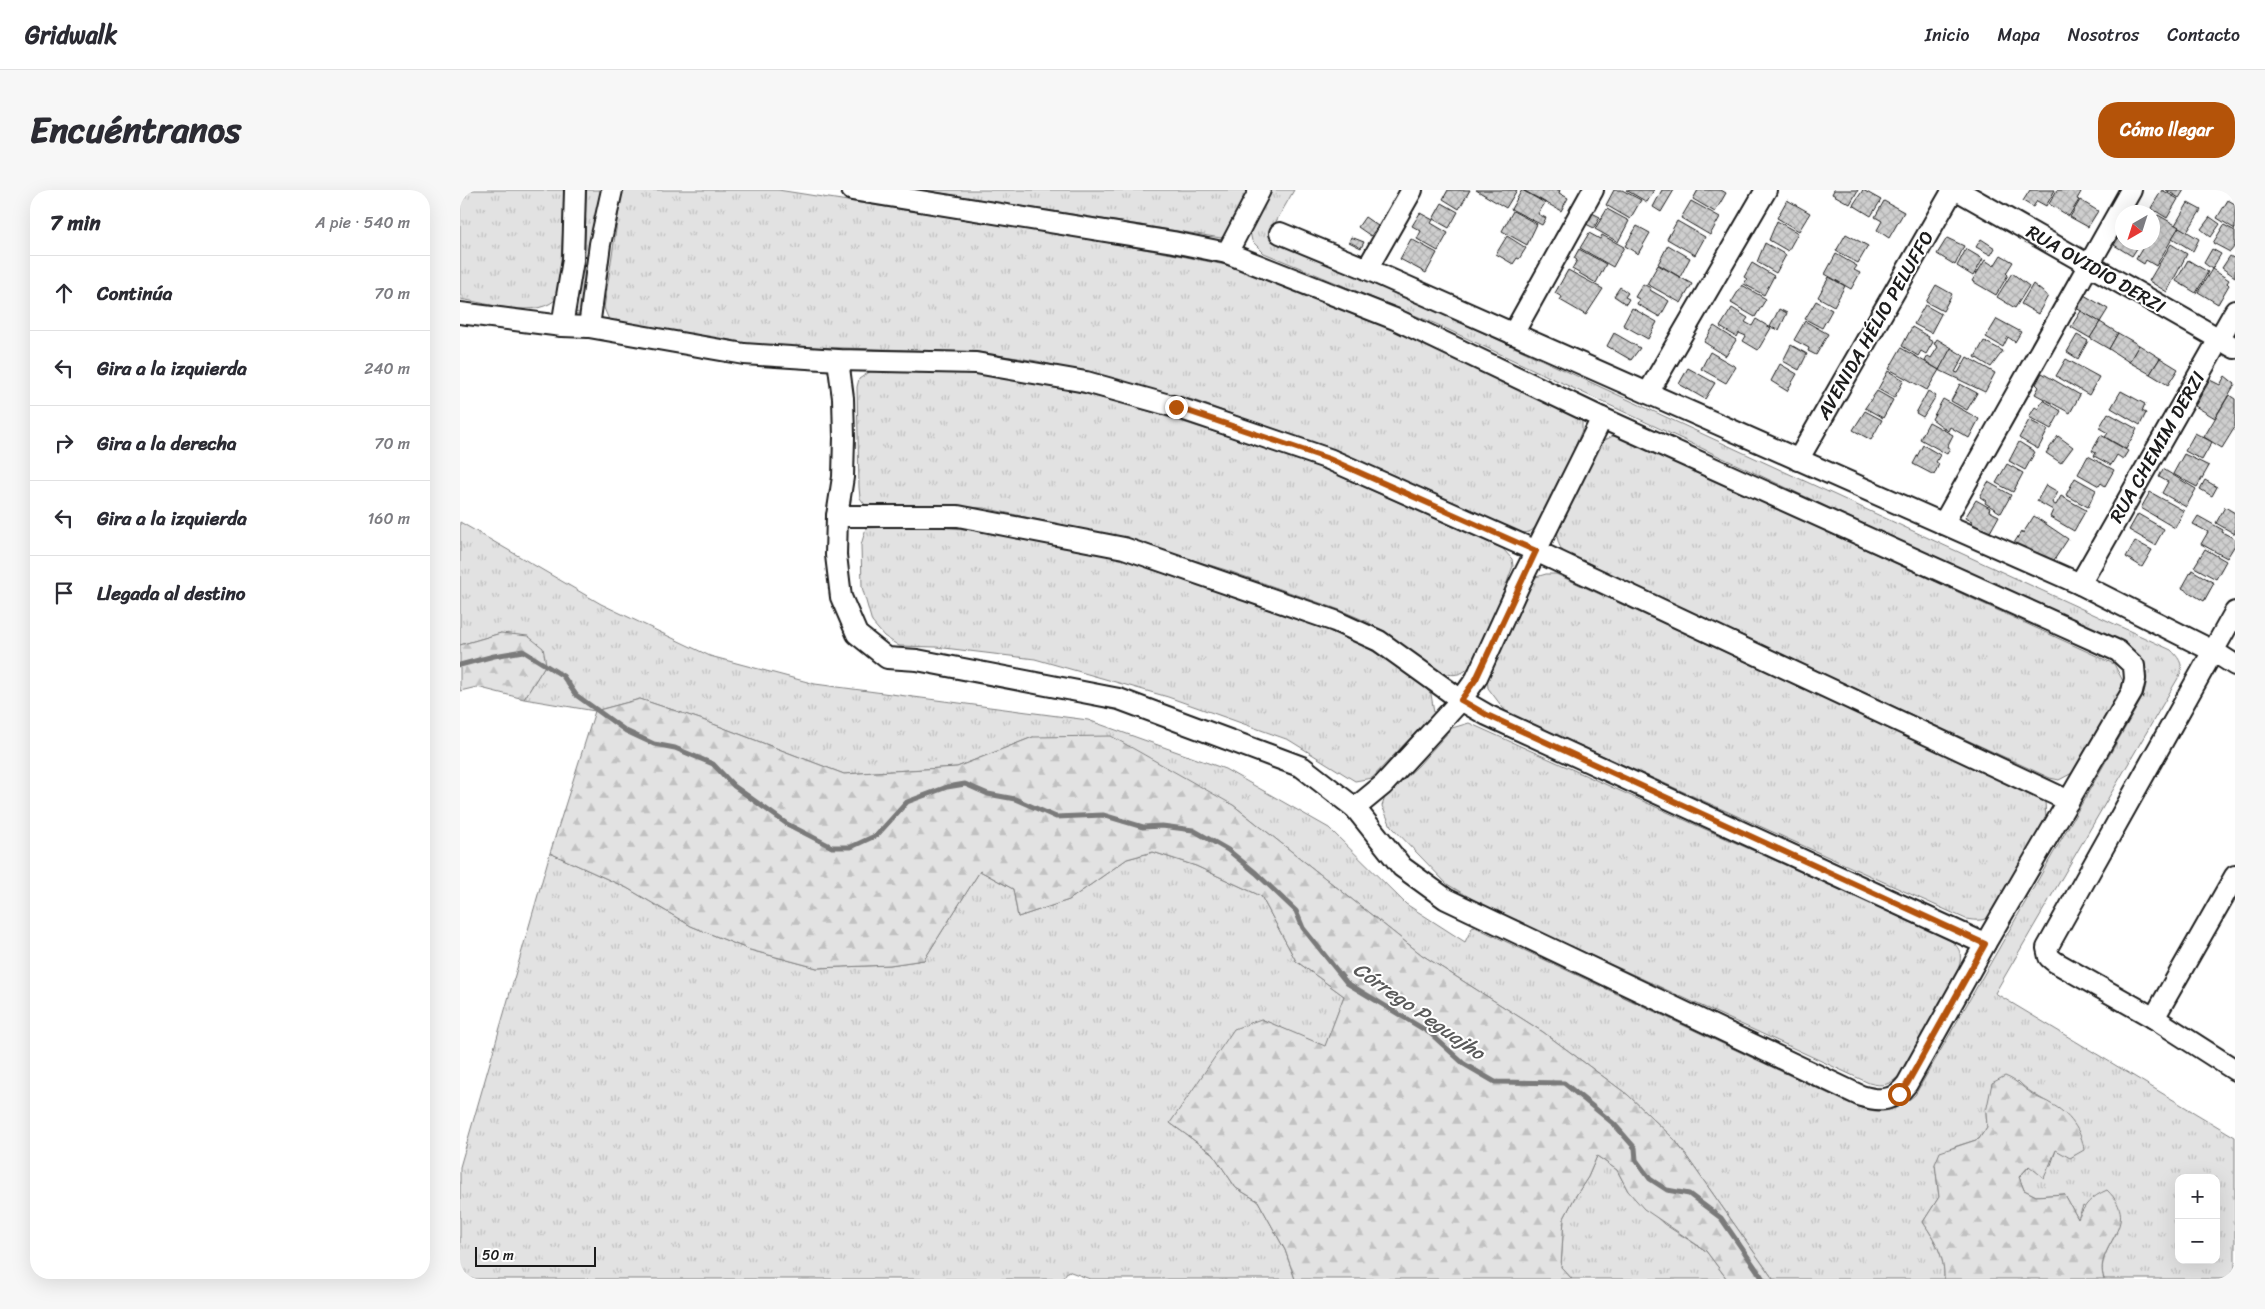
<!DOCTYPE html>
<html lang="es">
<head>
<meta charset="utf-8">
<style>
  body { margin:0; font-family:Sriracha,sans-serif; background:#f7f7f7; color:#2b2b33 }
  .controls { position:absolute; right:15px; bottom:15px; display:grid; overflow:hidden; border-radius:10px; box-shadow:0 5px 20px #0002 }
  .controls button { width:45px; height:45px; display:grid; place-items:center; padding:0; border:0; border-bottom:1px solid #e1e1e2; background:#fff; color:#2b2b33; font:25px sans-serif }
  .compass { position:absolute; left:1655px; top:15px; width:45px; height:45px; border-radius:50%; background:#fff; box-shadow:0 5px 20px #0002; rotate:219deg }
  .scale { position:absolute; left:15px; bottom:12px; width:121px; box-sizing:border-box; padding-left:5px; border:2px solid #1c1c1c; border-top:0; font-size:14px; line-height:18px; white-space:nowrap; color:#1c1c1c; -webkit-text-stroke:4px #fff; paint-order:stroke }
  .stop { position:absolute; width:15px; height:15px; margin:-11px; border:4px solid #b45309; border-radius:50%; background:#fff }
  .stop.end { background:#b45309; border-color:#fff; box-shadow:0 1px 5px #0008 }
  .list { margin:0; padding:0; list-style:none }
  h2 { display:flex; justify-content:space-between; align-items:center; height:65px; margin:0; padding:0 20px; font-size:21px }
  h2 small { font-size:16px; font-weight:400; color:#7c7c81 }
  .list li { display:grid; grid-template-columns:32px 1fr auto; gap:15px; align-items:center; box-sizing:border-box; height:75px; padding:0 20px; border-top:1px solid #e1e1e2 }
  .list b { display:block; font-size:19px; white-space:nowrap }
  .list em { font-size:16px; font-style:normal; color:#7c7c81 }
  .icon { flex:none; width:28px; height:28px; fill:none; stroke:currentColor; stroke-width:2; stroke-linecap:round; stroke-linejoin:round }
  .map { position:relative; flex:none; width:1775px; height:1089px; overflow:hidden; border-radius:20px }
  header { display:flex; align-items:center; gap:30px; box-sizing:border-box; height:70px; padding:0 25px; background:#fff; border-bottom:1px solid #e1e1e2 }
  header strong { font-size:24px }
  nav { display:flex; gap:28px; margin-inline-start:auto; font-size:18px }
  .intro { display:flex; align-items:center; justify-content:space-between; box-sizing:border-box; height:120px; padding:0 30px }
  h1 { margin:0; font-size:35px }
  .button { padding:12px 22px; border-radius:20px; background:#b45309; color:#fff; font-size:18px; font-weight:700 }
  main { display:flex; gap:30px; padding:0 30px }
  aside { flex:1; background:#fff; border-radius:20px; box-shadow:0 5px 20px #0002 }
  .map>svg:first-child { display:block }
  .grass { fill:url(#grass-tufts); stroke:#7f7f7f; fill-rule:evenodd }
  .forest { fill:url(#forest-firs); stroke:#7f7f7f }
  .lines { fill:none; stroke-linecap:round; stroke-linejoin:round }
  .stream { stroke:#7a7a7a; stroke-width:5 }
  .building { fill:url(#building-cross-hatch); stroke:#1c1c1c }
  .minor-casing { stroke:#1c1c1c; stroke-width:24 }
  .minor { stroke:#fff; stroke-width:20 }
  .route { stroke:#b45309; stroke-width:6 }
  .labels { text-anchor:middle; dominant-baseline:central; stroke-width:4; stroke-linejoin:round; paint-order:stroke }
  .street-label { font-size:19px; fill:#1c1c1c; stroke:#fff }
  .water-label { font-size:20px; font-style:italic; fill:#5a5a5a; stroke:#fff }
</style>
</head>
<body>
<header>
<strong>Gridwalk</strong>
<nav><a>Inicio</a><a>Mapa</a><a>Nosotros</a><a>Contacto</a></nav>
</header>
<div class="intro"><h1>Encuéntranos</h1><a class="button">Cómo llegar</a></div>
<main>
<aside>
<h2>7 min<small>A pie · 540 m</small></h2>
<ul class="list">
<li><svg class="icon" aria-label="ahead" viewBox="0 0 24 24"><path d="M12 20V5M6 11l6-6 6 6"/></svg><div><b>Continúa</b></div><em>70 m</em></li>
<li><svg class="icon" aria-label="left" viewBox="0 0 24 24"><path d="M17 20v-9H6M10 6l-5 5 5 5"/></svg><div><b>Gira a la izquierda</b></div><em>240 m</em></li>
<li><svg class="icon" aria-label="right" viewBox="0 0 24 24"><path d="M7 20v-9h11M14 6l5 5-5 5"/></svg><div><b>Gira a la derecha</b></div><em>70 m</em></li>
<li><svg class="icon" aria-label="left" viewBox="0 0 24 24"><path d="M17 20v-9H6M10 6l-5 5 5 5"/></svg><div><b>Gira a la izquierda</b></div><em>160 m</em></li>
<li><svg class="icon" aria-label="arrive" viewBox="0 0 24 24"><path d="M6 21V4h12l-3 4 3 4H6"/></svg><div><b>Llegada al destino</b></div></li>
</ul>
</aside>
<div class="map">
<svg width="1775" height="1089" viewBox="0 0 1775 1089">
  <defs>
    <pattern id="grass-tufts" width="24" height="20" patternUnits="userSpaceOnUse" patternTransform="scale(1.25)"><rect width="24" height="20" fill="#e2e2e2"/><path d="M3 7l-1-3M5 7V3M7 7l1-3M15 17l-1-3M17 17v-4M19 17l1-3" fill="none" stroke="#c1c1c1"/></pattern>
    <pattern id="forest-firs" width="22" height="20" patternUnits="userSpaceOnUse" patternTransform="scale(1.25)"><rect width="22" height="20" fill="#e2e2e2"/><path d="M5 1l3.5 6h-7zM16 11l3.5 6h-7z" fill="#c1c1c1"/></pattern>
    <pattern id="building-cross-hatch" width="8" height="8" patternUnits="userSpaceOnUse" patternTransform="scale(1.25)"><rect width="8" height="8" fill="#cecece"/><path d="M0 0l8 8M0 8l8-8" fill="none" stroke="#b0b0b0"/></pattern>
  </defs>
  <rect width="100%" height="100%" fill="#fff"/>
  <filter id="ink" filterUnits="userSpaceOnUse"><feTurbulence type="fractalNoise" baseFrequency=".02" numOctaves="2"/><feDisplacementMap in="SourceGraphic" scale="10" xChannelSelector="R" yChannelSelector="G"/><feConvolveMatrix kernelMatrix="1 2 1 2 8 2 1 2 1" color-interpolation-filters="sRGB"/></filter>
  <g filter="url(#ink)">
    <!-- grass -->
    <g class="grass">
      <path d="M0 0H105L99 106C79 131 28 113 0 109Z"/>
      <polygon points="126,0 142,0 124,124 114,122 125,48"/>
      <path d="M162 0H318L610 46 712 64 775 77 913 129 1117 221 1122 230V240C1113 260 1088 331 1071 341 1065 344 1058 343 1052 342L850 252 733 210 577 171 518 162 284 155 149 130 144 118Z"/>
      <polygon points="462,0 790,0 767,42 761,48"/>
      <path d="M810 0H834L809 44 1711 460C1718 467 1723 473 1721 483L1535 803 1775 947V1089H1644C1638 1072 1649 1057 1657 1042L1623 1016 1618 1029 1604 1004 1576 1006 1564 1000 1559 987 1570 976 1591 975 1596 960 1603 923C1588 911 1571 905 1558 891L1526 922 1527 937 1519 949 1494 957 1475 974 1479 1007 1463 1032C1475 1050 1485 1067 1484 1089H1313L1215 950 1168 905 1083 842 962 765 773 615 573 547 497 577 384 584 240 529 180 509 135 521 64 509 86 474 41 443 0 455V332L141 414 250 466 355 494 628 530 765 579 869 638 946 714 1005 752 1013 736 1386 912C1417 924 1428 927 1455 905L1681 510C1691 485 1689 475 1667 457L976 134 804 63 792 51 789 37ZM1719 988H1756V1070H1719Z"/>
      <path d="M411 181 509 183 587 194 669 215 846 271 1043 359 1052 369 1053 376C1043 401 1024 467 1005 481 997 486 991 485 983 483L908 432 880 420 766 380 658 347 524 318 475 315 416 319 406 316 400 308 399 297 397 197 399 189Z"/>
      <path d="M1153 246 1162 247 1654 474 1663 491 1660 502 1616 581 1599 590 1590 588 1108 367C1099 358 1097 352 1097 339L1137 254Z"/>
      <polygon points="461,336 519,340 659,366 727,386 900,453 958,490 971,504 974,523 912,588 895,591 829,550 708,507 575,469 476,457 439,456 424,446 412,432 402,397 401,355 406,338"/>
      <path d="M1086 384H1096L1577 606 1585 611 1586 630 1535 725C1525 731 1517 731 1506 729L1046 522 1028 498 1027 487 1069 393 1076 387Z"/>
      <path d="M1009 533 1483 746C1499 755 1504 762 1498 780L1440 885C1430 895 1423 897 1409 893L1024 716 987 694 931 636 922 616 925 607 958 576 992 538Z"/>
      <polygon points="693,662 736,676 801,706 836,771 884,806 865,857 801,829 710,933 753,964 776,998 798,1011 825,1060 835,1089 630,1089 608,1081 602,1089 0,1089 0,977 90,663 167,698 231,736 290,760 357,778 430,775 464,770 520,681 553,699 558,727 609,710 667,669"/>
      <polygon points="1137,966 1157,980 1168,1001 1204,1034 1246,1061 1267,1089 1112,1089 1101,1077 1104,1028 1115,1007 1128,987"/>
    </g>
    <!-- forest -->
    <g class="forest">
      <polygon points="41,443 68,446 83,458 86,474 64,509 17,497 0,501 0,455"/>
      <polygon points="180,509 240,529 384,584 497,577 573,547 651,546 773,615 962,765 1083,842 1168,905 1215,950 1313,1089 1267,1089 1246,1061 1184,1019 1168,1001 1157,980 1137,966 1128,987 1115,1007 1104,1028 1101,1077 1112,1089 835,1089 825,1060 798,1011 776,998 753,964 710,933 774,839 801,829 865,856 884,806 836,771 801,706 736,676 693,662 667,669 609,710 558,727 553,699 520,681 464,770 430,775 357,778 290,760 231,736 167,698 90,663 135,521"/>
      <path d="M1545 886C1558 891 1565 900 1577 907 1582 910 1587 911 1591 914 1609 923 1622 941 1624 960L1610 968 1596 960 1584 988 1569 976 1559 987 1564 1000 1576 1006 1604 1004 1618 1029C1625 1014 1631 1007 1647 1000 1684 1036 1632 1055 1644 1089H1484C1485 1067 1475 1050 1463 1032L1479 1007 1475 974 1480 962 1519 949 1527 937 1526 922 1532 893Z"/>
    </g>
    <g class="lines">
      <!-- stream -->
      <polyline class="stream" points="0,475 34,466 63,461 103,486 116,505 166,541 194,554 215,558 253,574 274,596 327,634 372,657 391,657 417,645 447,612 487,597 505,594 528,604 555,609 596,627 643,625 683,637 702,636 733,640 768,660 796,683 836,721 843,738 887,793 970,843 1004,874 1035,892 1104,893 1154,934 1175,958 1176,970 1190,989 1207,1000 1229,1004 1261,1028 1303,1089"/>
    </g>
    <!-- building -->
    <g class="building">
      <polygon points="988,0 1010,0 999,19 983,9"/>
      <polygon points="1016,0 1057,0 1046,18"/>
      <polygon points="1062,0 1085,13 1078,24 1086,28 1082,35 1051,19"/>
      <polygon points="1063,0 1100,0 1099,3 1108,8 1101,21"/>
      <polygon points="1154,0 1162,0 1181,10 1170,29 1146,15"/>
      <polygon points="1166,0 1194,0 1187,12"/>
      <polygon points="1202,0 1214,0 1201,22 1193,17"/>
      <polygon points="1238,0 1261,0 1266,3 1255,22 1233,9"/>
      <polygon points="1374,0 1398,0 1390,14 1372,4"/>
      <polygon points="1403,0 1421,10 1411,26 1393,15"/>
      <polygon points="1570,0 1595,0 1586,16 1577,11 1573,17 1563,11"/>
      <polygon points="1597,0 1617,0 1621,2 1617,9 1619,10 1609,26 1589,14"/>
      <polygon points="1702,0 1718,9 1707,28 1691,18"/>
      <polygon points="1706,0 1724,0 1719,8"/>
      <polygon points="1327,10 1350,23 1339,41 1317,28"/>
      <polygon points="1620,10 1638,21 1628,37 1610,27"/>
      <polygon points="1768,10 1775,14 1775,39 1757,28"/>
      <polygon points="1231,11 1260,27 1250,45 1221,28"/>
      <polygon points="1424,11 1444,22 1429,48 1417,40 1422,31 1415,27"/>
      <polygon points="982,13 998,22 989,38 973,29"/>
      <polygon points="1728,13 1741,20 1727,42 1715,35"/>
      <polygon points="1147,19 1169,31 1158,52 1135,39"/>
      <polygon points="1053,21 1077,34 1067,55 1042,41"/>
      <polygon points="960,23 973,30 971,33 988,43 978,61 957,49 961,41 952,36"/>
      <polygon points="1132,23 1140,27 1134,38 1126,34"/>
      <polygon points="1698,25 1719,37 1696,76 1686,70 1684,74 1676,69 1686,52 1692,52 1692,33"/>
      <polygon points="905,27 918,36 911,46 898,37"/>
      <polygon points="1750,27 1760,34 1751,47 1741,39"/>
      <polygon points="1217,31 1245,47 1235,65 1207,49"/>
      <polygon points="1317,31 1338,43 1328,61 1309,50"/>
      <polygon points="1764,35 1775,41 1775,56 1770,62 1753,53"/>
      <polygon points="1177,36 1190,43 1178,64 1165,56"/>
      <polygon points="1719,37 1739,49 1733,61 1712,48"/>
      <polygon points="1662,42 1662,52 1681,52 1672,66 1654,55"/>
      <polygon points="1129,43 1140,49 1142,45 1164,57 1153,77 1120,58"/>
      <polygon points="1386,44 1408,56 1398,73 1376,61"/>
      <polygon points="1047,46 1066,58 1059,69 1057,68 1053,74 1036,64"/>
      <polygon points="891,47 904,52 901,58 889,52"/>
      <polygon points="1487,48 1504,56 1495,75 1477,64"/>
      <polygon points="951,49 977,63 966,83 940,69"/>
      <polygon points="1521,49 1535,58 1531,65 1516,57"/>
      <polygon points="1305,53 1326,65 1316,83 1297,72"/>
      <polygon points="1711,54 1727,64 1707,102 1689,91"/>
      <polygon points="1208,55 1230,68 1220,87 1198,74"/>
      <polygon points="1119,59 1146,74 1136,93 1112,79 1117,70 1114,68"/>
      <polygon points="1506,59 1523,69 1513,86 1497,76"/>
      <polygon points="1752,59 1761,64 1752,79 1744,73"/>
      <polygon points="1376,64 1397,76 1394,80 1400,83 1391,99 1365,84"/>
      <polygon points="1541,65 1553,72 1546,83 1548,85 1536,105 1512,91 1525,70 1534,76"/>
      <polygon points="1770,66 1775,69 1775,87 1762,78"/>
      <polygon points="1728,70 1748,82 1736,103 1716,91"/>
      <polygon points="1292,73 1314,86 1304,105 1284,94 1287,89 1284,87"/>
      <polygon points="1198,75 1232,94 1221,113 1187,94"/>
      <polygon points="1752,79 1769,90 1767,93 1769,95 1758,114 1738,102"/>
      <polygon points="1108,80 1143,99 1126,125 1100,110 1102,107 1095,103"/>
      <polygon points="1552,83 1569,96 1555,118 1537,107"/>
      <polygon points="1369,87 1385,96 1374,116 1358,107"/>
      <polygon points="1183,94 1191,98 1190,100 1209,111 1200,127 1177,114 1179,109 1175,107"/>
      <polygon points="1573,94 1588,106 1578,124 1561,114"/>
      <polygon points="1282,95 1306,109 1295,127 1271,113"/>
      <polygon points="1476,95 1492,104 1483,121 1466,112"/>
      <polygon points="1160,97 1168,103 1165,107 1169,109 1166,114 1154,106"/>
      <polygon points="1624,105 1648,119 1640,132 1616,118"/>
      <polygon points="1356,111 1372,120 1362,138 1345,129"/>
      <polygon points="1465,115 1481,124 1471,143 1454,134"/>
      <polygon points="1172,118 1197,132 1188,149 1163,135"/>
      <polygon points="1272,118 1288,128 1285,132 1292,136 1296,129 1311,138 1298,160 1283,151 1286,146 1279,143 1277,147 1260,137"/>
      <polygon points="1319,119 1327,123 1319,140 1310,137"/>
      <polygon points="1621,121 1640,132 1630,148 1611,137"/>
      <polygon points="1537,129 1561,142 1555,152 1548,147 1543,157 1526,147"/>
      <polygon points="1345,131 1368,144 1356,165 1348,161 1349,158 1334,150"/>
      <polygon points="1640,132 1658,143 1649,159 1630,148"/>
      <polygon points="1254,136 1276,150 1266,166 1244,152"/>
      <polygon points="1452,137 1469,147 1468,149 1473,152 1466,164 1461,161 1458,166 1442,156"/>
      <polygon points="1154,143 1180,158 1171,170 1147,156"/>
      <polygon points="1658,143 1679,155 1669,172 1649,159"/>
      <polygon points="1617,145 1628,151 1618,169 1607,162"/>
      <polygon points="1477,149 1492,158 1479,180 1465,171 1468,166 1471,168 1478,157 1474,154"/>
      <polygon points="1524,151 1543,161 1531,177 1515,167"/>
      <polygon points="1331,155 1347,164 1339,180 1323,171"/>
      <polygon points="1679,155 1700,168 1690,184 1669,172"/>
      <polygon points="1441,158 1479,180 1467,200 1429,179"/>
      <polygon points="1491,158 1504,166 1495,182 1498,183 1507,167 1535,183 1525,202 1479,180"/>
      <polygon points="1250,162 1276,177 1266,193 1241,179"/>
      <polygon points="1700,168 1718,179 1708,195 1690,184"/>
      <polygon points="1606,169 1639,187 1629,205 1596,186"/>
      <polygon points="1320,174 1337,184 1327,201 1311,191"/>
      <polygon points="1228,178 1255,193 1245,209 1219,194"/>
      <polygon points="1428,181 1444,190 1434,208 1418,199"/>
      <polygon points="1582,183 1620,205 1610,223 1575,204 1579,197 1576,194"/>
      <polygon points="1765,186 1775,194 1755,228 1735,216 1750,190 1760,195"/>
      <polygon points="1500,194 1517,203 1507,220 1491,211"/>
      <polygon points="1417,201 1433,210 1423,228 1405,218"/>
      <polygon points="1468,201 1476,206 1463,227 1456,223"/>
      <polygon points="1661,201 1685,214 1682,221 1686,223 1680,235 1651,218"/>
      <polygon points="1769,205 1775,209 1775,237 1762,258 1744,247"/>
      <polygon points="1483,209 1519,229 1509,248 1490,237 1488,241 1472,229"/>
      <polygon points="1583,210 1601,221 1591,239 1569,227 1575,217 1578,219"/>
      <polygon points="1405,221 1422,230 1411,250 1393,240"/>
      <polygon points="1648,223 1677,239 1666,259 1645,247 1648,243 1639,238"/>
      <polygon points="1569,230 1588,240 1578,259 1559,248"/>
      <polygon points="1469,232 1493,245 1487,257 1490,258 1487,264 1460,249"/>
      <polygon points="1735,243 1752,252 1742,270 1725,261"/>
      <polygon points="1641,245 1668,261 1663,269 1657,265 1651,275 1634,266 1636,263 1632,261"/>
      <polygon points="1598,246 1613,257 1601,273 1586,263"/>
      <polygon points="1559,252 1575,262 1565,280 1549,271"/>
      <polygon points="1463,255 1480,265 1476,272 1479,274 1474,285 1453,274"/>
      <polygon points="1724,264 1749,276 1737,297 1713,284"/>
      <polygon points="1628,266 1654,280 1645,296 1641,293 1639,296 1618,284"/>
      <polygon points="1547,274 1563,283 1553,302 1536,293"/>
      <polygon points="1703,279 1736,299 1726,317 1702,303 1708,292 1699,287"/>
      <polygon points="1615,288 1636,300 1628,317 1606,305"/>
      <polygon points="1745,290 1757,297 1752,306 1740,299"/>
      <polygon points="1528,292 1551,305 1541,323 1525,313 1526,311 1520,307"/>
      <polygon points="1586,295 1598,302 1592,313 1596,315 1601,306 1626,320 1614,341 1590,327 1593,320 1577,311"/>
      <polygon points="1690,302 1724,321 1715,338 1681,318"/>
      <polygon points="1516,310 1530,318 1529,321 1539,326 1529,344 1511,334 1512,331 1505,328"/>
      <polygon points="1765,317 1775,323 1775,344 1756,333"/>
      <polygon points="1678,324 1704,339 1695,355 1669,340"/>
      <polygon points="1574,326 1608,349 1590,376 1554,353 1561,342 1563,343"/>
      <polygon points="1738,326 1763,340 1762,342 1775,349 1775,355 1767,368 1741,354 1748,342 1733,334"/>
      <polygon points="1675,351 1692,360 1682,377 1666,367"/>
      <polygon points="1745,359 1766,371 1756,389 1734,377"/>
      <polygon points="1732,380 1754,393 1744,411 1722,398"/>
    </g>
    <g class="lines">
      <defs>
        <g id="minor">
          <polyline points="1497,0 1775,158"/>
          <polyline points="820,43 907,79 1620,394 1753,461 1775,475"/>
          <polyline points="767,63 800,0"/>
          <polyline points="907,79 952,0"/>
          <polyline points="0,123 102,136 129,137 284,164 378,170 516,173 626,192 716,217 869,269 1076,361 1609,611"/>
          <polyline points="102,136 113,70 115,0"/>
          <polyline points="129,137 140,54 152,0"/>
          <polyline points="1053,144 1133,0"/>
          <path d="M378 170 383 208 384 247 383 287 377 326 376 365 381 407 397 444 427 468 457 470 659 509 842 577 895 618 942 677 986 709 1401 906C1421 912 1434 911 1447 894L1525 754 1672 502 1675 489 1674 476 1658 461 1142 228 935 129 767 63 713 52 392 0"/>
          <polyline points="1188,203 1306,0"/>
          <polyline points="1338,270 1493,0"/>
          <polyline points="377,326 498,326 664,358 875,431 919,451 1001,510 1027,525 1525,754"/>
          <polyline points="1483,334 1671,0"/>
          <polyline points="1620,394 1775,121"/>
          <polyline points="1775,422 1587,758 1589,767 1595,772 1694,828 1775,880"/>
          <polyline points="895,618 923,595 980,533 1001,510 1016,489 1060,393 1142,228"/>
          <polyline points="1694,828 1775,686"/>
        </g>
      </defs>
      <!-- minor casing -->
      <use href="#minor" class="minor-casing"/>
      <!-- minor -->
      <use href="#minor" class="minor"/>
    </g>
  </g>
  <g class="lines" filter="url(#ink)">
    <!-- route -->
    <polyline class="route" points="716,217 869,269 1076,361 1016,489 1001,510 1027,525 1525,754 1447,894 1439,904"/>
  </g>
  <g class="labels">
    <!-- street labels -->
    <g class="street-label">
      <text transform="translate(1636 79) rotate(30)">RUA OVIDIO DERZI</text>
      <text transform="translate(1415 135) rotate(-60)">AVENIDA HÉLIO PELUFFO</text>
      <text transform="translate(1697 257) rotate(-60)">RUA CHEMIM DERZI</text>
    </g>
    <!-- water labels -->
    <g class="water-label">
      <text transform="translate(959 821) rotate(35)">Córrego Peguajho</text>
    </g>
  </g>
</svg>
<div class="controls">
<button>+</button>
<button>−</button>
</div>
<svg class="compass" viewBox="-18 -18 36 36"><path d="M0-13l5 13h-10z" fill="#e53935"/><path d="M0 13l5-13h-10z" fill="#7c7c81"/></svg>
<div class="scale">50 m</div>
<div class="stop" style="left:1439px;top:904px"></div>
<div class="stop end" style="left:716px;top:217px"></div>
</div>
</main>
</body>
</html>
